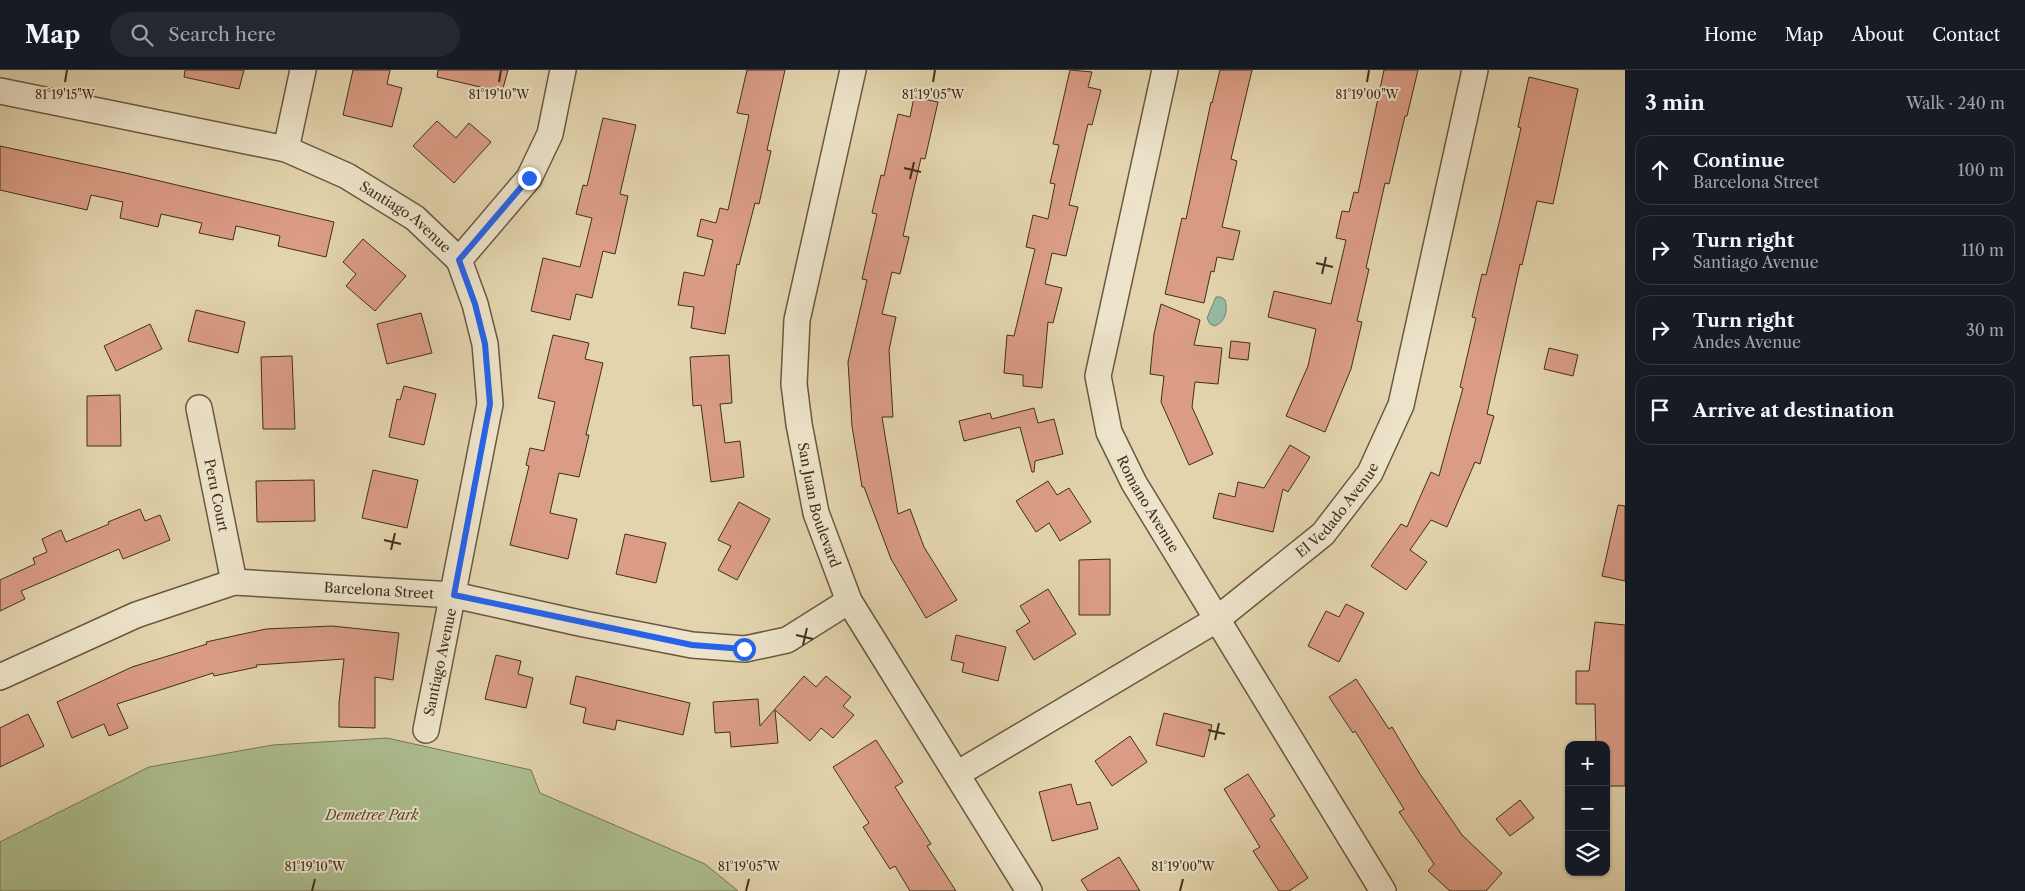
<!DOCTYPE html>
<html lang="en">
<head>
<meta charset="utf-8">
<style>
  body { margin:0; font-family:"Libre Caslon Text",serif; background:#242831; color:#f1f3f6 }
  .controls { position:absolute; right:15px; bottom:15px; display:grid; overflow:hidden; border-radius:10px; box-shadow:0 1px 4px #0004 }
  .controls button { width:45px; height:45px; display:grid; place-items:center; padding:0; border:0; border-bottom:1px solid #363941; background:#171b24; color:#f1f3f6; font:25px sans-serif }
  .stop { position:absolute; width:15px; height:15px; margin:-11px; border:4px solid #2563eb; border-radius:50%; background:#fff }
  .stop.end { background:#2563eb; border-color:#fff; box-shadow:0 1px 5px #0008 }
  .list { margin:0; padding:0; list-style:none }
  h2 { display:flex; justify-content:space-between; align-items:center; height:65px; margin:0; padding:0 20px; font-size:21px }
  h2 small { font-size:16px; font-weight:400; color:#9ea1a6 }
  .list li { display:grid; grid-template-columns:32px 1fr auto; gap:15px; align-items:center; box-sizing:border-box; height:70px; margin:0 10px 10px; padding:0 10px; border:1px solid #363941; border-radius:15px }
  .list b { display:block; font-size:19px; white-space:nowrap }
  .list p { margin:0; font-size:16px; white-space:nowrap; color:#9ea1a6 }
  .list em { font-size:16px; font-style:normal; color:#9ea1a6 }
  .icon { flex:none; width:28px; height:28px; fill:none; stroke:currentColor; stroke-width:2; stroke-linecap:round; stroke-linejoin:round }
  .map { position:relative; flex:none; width:1625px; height:821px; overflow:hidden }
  header { display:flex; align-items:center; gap:30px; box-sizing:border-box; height:70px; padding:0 25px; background:#171b24; border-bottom:1px solid #363941 }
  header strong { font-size:24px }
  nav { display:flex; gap:28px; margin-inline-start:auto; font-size:18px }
  .search { width:350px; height:45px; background:#242831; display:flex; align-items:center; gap:12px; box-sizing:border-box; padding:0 18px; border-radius:28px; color:#9ea1a6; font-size:19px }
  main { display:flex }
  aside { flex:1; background:#171b24 }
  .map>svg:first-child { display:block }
  .green { fill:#adbe8f; stroke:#767656 }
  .water { fill:#96b9a5; stroke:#74826e }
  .building { fill:#da9c85; stroke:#402f1c }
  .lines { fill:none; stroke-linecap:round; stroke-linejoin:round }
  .minor-casing { stroke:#695840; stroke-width:28 }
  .minor { stroke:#ede3ca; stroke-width:25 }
  .route { stroke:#2563eb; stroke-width:6 }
  .ticks { fill:none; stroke:#402f1c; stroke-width:2 }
  .labels { text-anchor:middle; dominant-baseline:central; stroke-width:4; stroke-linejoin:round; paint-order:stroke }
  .street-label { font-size:14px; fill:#402f1c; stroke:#ede3ca }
  .park-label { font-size:14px; font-style:italic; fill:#564c33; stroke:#ede3ca }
  .ticks-label { font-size:12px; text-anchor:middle; fill:#402f1c; stroke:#ede3ca; stroke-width:4; stroke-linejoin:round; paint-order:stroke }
</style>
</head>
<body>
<header>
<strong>Map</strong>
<div class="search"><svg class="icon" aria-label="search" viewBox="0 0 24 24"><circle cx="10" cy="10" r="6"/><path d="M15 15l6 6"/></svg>Search here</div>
<nav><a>Home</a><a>Map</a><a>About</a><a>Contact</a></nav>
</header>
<main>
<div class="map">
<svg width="1625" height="821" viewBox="0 0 1625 821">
  <rect width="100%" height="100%" fill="#e3d4ad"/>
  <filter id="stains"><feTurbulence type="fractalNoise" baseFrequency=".004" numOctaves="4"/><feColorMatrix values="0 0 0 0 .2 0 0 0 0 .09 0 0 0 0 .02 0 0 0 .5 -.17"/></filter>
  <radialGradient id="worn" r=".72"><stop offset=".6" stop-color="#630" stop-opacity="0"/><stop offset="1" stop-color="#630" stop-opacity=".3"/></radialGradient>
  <!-- green -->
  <polygon class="green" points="387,668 531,700 540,723 705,794 738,821 0,821 0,772 149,697 273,675"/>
  <!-- water -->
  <path class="water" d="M1216 227H1221L1225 230C1228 240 1226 251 1215 256L1210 254 1207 248Z"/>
  <!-- building -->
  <g class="building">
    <polygon points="185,0 244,0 239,19 184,7"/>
    <polygon points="353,0 390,0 387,14 402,18 392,57 343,45"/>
    <polygon points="438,0 508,0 502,22 437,7"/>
    <polygon points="747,0 785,0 767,80 771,81 759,134 755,133 739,195 737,194 725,264 691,258 694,237 678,235 684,202 704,206 713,170 697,166 701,149 716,153 720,138 728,140 749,45 737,43"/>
    <polygon points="1070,0 1092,2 1088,17 1101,20 1092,55 1088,54 1069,135 1078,137 1066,186 1052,183 1045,214 1062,218 1053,253 1048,252 1042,318 1023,316 1023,305 1004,303 1007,265 1014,266 1035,179 1026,177 1033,145 1048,149 1055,114 1050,113 1059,75 1053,74"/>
    <polygon points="1220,0 1252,0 1231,89 1237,91 1222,157 1240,161 1233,190 1217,187 1214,202 1211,201 1204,233 1165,224 1182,148 1186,149 1211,32 1212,33"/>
    <polygon points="1384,0 1418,0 1407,46 1405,46 1389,114 1385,113 1366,198 1369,199 1357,251 1362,252 1351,299 1325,362 1286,346 1308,296 1316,259 1268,247 1274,221 1331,234 1346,170 1336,168 1342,141 1349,142 1354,122 1358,123"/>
    <polygon points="1529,7 1578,19 1553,134 1537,131 1522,195 1520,194 1487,344 1494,346 1480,394 1475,392 1447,457 1431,450 1410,480 1427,492 1406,520 1371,496 1401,454 1407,457 1431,402 1439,406 1463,318 1460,317 1476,248 1472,247 1482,204 1486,205 1500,149 1521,58 1518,57"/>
    <polygon points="914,27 938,32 925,89 921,88 903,166 909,167 900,204 892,202 882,244 896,247 889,280 893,347 882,347 898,444 910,439 924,477 957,530 926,548 891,489 864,417 862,417 852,356 848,292 867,210 862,209 877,144 872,143 881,105 884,106 898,44 910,47"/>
    <polygon points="603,48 636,55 620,124 628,126 615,184 603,181 592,228 576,224 570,250 531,241 543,188 580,197 592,148 576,144 583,115 587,116"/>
    <polygon points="437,51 456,68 469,53 491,72 454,113 413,76"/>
    <polygon points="0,76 130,104 334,152 326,187 278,176 280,166 236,156 233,170 199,163 202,153 161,144 158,157 120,148 123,132 91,125 87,140 0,120"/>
    <polygon points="363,169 406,206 375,241 346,216 356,204 343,192"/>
    <polygon points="1161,234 1200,250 1194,275 1222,278 1218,314 1195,312 1192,337 1213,384 1189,395 1161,332 1164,306 1150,304 1154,264"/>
    <polygon points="196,240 245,252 238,283 188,271"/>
    <polygon points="421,243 432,283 387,294 377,254"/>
    <polygon points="150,254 162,279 116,301 104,276"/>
    <polygon points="553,265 589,273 585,289 603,293 586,365 589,365 579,407 559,403 550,443 577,449 568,489 510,475 529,396 526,395 530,378 544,381 555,332 538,328"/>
    <polygon points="1231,271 1250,273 1248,290 1229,288"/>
    <polygon points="1549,278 1578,285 1573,306 1544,299"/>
    <polygon points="729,285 732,333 720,334 725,373 740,371 744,407 711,412 701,335 693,336 690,287"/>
    <polygon points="292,286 295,359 263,359 261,287"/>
    <polygon points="404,316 436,324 424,375 389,367 397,329 400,330"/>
    <polygon points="120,325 121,376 87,376 87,326"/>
    <polygon points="1034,338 1038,353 1054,349 1063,384 1035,391 1034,402 1032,402 1020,357 964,371 959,351 990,343 992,349"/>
    <polygon points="1290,375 1310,387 1288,422 1283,419 1273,462 1213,448 1219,423 1235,427 1238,412 1264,418"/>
    <polygon points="373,400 418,410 407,458 362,448"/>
    <polygon points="314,410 315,451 257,452 256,411"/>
    <polygon points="1048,411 1057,425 1069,418 1091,452 1060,471 1049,453 1036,462 1016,431"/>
    <polygon points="739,432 770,449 737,510 718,500 731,476 718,470"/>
    <polygon points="1618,435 1625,436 1625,511 1602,506"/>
    <polygon points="140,439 145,451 160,445 170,470 123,489 119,479 21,521 25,529 0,541 0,510 35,494 33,488 47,482 42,469 61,460 66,472 109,454 108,452"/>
    <polygon points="625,464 666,473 656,513 616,504"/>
    <polygon points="1110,489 1110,545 1079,545 1079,490"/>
    <polygon points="1048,519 1076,564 1034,590 1016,561 1030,552 1020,536"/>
    <polygon points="1346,534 1364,543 1339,592 1308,576 1326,541 1339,547"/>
    <polygon points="1595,552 1625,555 1625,716 1606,716 1606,675 1596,675 1595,634 1576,634 1576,601 1589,601"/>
    <polygon points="332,556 399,563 393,610 375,607 375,658 339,657 339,633 344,589 256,595 257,597 214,606 213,603 117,634 128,658 109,666 104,654 72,668 57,632 132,597 207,574 206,572 266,559"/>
    <polygon points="956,565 1006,577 998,611 962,602 964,593 951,590"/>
    <polygon points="496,585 521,591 518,604 533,608 526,638 485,629"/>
    <polygon points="576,606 690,633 683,665 617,650 615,660 583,653 586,638 570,634"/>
    <polygon points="804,606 816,617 826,606 851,627 843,636 854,645 833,668 821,658 810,671 775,640 778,673 731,677 730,662 715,663 713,632 758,629 760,656"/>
    <polygon points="1356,609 1389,659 1392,657 1420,704 1462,765 1502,803 1486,821 1450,821 1428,801 1434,794 1399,742 1404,739 1355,661 1353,663 1329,627"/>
    <polygon points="1164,643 1212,655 1204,687 1156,675"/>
    <polygon points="28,644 44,676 0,697 0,658"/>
    <polygon points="1130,666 1147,692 1112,716 1095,691"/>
    <polygon points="876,670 903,712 895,717 931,774 927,776 956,821 910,821 895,796 890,799 863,757 869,753 833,697"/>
    <polygon points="1248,704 1275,746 1270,749 1308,808 1289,821 1279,821 1253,781 1260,777 1224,719"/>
    <polygon points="1071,714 1077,735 1090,732 1098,759 1052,771 1039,722"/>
    <polygon points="1520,730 1534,748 1510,766 1496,749"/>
    <polygon points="1119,787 1140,821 1088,821 1081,810"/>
  </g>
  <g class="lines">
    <defs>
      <g id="minor">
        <path id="s1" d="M853 0 797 250 794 314 799 354 816 443 849 531 1029 821"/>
        <path id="s2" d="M1165 0 1098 306 1109 362 1134 413 1383 821"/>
        <path id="s3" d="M0 21 286 79 347 106 415 148 459 190 475 234 485 274 490 334 426 660"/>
        <polyline points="286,79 303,0"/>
        <polyline points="459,190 529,108 550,64 563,0"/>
        <path id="s4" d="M199 338 234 512"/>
        <path id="s5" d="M0 607 136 545 234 512 454 525 584 554 692 575 745 579 787 570 849 531"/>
        <path id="s6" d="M957 704 1216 550 1323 464 1370 403 1401 335 1475 0"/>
      </g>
    </defs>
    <!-- minor casing -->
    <use href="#minor" class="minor-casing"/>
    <!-- minor -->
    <use href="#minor" class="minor"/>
  </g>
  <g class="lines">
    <!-- route -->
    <polyline class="route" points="529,108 459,190 475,234 485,274 490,334 454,525 692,575 744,579"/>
  </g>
  <!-- ticks -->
  <path class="ticks" d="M65 12 67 0M499 12 501 0M933 12 935 0M1367 12 1369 0M904 98 921 102M910 109 914 92M1316 193 1333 197M1322 204 1326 187M384 470 401 474M391 480 395 463M796 565 813 569M803 575 807 558M1208 660 1225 664M1215 670 1219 653M312 821 315 809M746 821 749 809M1180 821 1183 809"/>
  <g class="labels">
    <!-- street labels -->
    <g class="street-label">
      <text stroke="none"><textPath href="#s3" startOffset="430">Santiago Avenue</textPath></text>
      <text stroke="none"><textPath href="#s4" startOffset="89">Peru Court</textPath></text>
      <text stroke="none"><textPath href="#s1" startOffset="444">San Juan Boulevard</textPath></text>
      <text stroke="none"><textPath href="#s2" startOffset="452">Romano Avenue</textPath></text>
      <text stroke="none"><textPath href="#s6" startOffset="466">El Vedado Avenue</textPath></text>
      <text stroke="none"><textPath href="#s5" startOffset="398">Barcelona Street</textPath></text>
      <text transform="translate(440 592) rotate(-78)">Santiago Avenue</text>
    </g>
    <!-- park labels -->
    <g class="park-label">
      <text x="372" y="745">Demetree Park</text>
    </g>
  </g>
  <g class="ticks-label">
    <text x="65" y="29">81°19'15"W</text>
    <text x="499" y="29">81°19'10"W</text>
    <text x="933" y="29">81°19'05"W</text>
    <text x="1367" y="29">81°19'00"W</text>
    <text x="315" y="801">81°19'10"W</text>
    <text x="749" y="801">81°19'05"W</text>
    <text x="1183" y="801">81°19'00"W</text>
  </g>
  <rect width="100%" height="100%" filter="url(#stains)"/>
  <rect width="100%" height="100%" fill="url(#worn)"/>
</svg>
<div class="controls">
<button>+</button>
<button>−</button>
<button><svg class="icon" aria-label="layers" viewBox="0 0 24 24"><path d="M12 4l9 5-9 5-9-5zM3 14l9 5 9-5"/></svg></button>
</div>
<div class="stop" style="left:744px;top:579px"></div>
<div class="stop end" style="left:529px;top:108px"></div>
</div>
<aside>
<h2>3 min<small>Walk · 240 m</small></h2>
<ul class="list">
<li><svg class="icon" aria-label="ahead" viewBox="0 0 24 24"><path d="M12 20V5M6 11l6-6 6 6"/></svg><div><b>Continue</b><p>Barcelona Street</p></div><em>100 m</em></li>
<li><svg class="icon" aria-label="right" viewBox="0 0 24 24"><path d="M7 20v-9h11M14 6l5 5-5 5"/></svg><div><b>Turn right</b><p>Santiago Avenue</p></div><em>110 m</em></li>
<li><svg class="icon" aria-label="right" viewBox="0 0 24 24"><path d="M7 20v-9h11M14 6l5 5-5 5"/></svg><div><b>Turn right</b><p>Andes Avenue</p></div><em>30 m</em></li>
<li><svg class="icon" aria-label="arrive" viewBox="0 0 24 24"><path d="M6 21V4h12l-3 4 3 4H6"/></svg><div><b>Arrive at destination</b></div></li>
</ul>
</aside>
</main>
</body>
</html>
